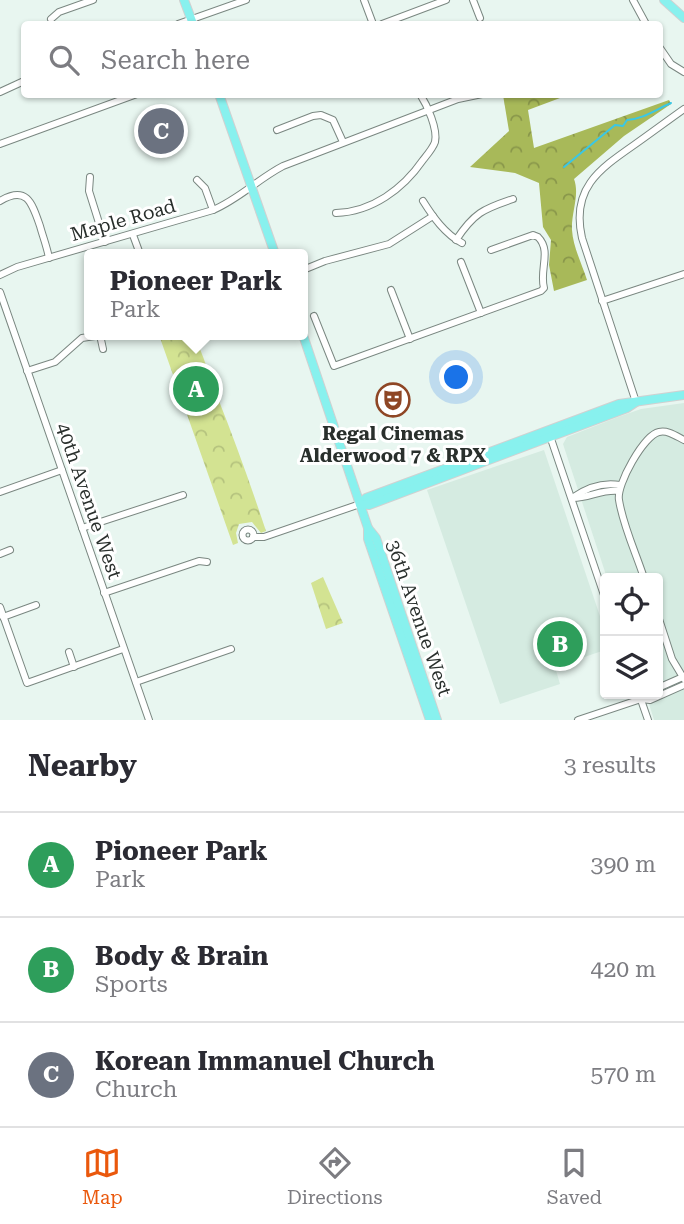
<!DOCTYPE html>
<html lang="en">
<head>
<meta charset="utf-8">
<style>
  body { margin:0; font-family:"Roboto Serif",serif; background:#f7f7f7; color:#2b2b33 }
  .controls { position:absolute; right:21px; bottom:21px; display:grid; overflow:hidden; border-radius:7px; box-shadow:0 2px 5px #0004 }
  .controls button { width:63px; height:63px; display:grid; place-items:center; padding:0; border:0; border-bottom:2px solid #e1e1e2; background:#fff; color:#2b2b33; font:35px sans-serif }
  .you { position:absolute; left:457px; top:378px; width:24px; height:24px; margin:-18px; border:5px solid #fff; border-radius:50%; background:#1a73e8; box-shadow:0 0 0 10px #1a73e833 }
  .badge { display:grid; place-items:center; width:46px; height:46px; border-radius:50%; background:#ea580c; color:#fff; font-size:23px; font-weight:700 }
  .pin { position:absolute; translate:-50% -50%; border:4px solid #fff; box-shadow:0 2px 7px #0006 }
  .popup { position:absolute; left:84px; top:249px; width:224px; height:91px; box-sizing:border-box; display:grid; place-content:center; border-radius:7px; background:#fff; filter:drop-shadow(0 2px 5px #0005); font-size:23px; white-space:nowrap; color:#7c7c81 }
  .popup b { font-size:26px; color:#2b2b33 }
  .popup::after { content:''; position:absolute; left:50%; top:100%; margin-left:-14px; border:14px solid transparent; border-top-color:#fff }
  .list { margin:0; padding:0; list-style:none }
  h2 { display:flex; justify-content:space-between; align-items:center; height:91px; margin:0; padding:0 28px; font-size:30px }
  h2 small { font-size:23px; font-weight:400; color:#7c7c81 }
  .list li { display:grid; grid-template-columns:46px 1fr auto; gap:21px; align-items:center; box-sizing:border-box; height:105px; padding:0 28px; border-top:2px solid #e1e1e2 }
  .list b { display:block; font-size:26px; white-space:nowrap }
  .list p { margin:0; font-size:23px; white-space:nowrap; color:#7c7c81 }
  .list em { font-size:23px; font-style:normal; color:#7c7c81 }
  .icon { flex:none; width:38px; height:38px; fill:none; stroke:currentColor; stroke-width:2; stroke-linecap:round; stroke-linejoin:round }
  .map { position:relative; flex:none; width:684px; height:720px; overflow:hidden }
  .search { position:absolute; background:#fff; box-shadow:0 2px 5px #0004; left:21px; right:21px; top:21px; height:77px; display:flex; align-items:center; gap:18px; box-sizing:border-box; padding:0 24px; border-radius:7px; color:#7c7c81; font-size:26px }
  .sheet { height:406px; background:#fff }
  nav { display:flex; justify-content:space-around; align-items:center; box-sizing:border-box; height:98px; border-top:2px solid #e1e1e2; background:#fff; font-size:19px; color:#7c7c81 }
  nav a { display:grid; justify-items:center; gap:4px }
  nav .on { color:#ea580c }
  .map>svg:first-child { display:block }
  .built { fill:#d5ebe1 }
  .forest { fill:url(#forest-crowns) }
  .park { fill:url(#park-crowns) }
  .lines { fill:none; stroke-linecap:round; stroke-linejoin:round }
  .stream { stroke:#39c7e6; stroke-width:2 }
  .minor-casing { stroke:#7a8781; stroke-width:8 }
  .major-casing { stroke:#d0d1d1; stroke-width:10 }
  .minor { stroke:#fff; stroke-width:6 }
  .major { stroke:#88f1ee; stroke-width:8 }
  .labels { text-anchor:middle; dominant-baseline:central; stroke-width:6; stroke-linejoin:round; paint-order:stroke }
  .street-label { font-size:19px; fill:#292f2c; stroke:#fff }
  .poi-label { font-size:19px; font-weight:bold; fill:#292f2c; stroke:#fff }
</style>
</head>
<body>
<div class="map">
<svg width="684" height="720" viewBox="0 0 684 720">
  <defs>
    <pattern id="forest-crowns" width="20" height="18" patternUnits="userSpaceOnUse" patternTransform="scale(1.75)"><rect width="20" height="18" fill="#a8b959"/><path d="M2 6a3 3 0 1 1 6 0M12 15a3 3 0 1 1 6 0" fill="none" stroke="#89974a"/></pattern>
    <pattern id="park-crowns" width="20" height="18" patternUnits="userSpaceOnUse" patternTransform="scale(1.75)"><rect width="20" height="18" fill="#d3e392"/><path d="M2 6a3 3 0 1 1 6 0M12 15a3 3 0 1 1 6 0" fill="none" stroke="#b5c37e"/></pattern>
  </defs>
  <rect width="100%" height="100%" fill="#e8f6f0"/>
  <!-- built -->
  <g class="built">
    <polygon points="684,403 684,720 654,720 646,694 658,694 658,578 607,578 563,444 567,437 618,417 641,409"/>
    <polygon points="544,450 605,631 605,650 555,667 560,684 500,704 427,490"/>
  </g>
  <!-- forest -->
  <path class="forest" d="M503 95H568L528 110 534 148 669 100 671 104 624 136 574 179C580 195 571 213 572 230 573 247 582 264 587 280L554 291 549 265 551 240 543 227 539 183 515 173 470 167 509 131Z"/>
  <!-- park -->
  <g class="park">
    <path d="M159 335H193C204 354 209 376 217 396 235 441 251 486 266 531L261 533 252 522 239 524 236 533 238 543 233 545Z"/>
    <polygon points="323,577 343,623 326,629 311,583"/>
  </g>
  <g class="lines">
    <!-- stream -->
    <path class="stream" d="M564 167 615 125 623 126 627 120C643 119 655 110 671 103"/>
    <defs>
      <g id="minor">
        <polyline points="364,0 373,24"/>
        <polyline points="473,0 480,18"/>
        <polyline points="633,0 646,24"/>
        <polyline points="51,19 59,12 93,0"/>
        <polyline points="178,24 246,0"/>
        <polyline points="382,24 446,0"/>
        <polyline points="660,48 671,64 684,72"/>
        <polyline points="0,92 24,81"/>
        <polyline points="277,130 313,116 321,115 333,120 343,142"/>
        <polyline points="0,144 137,94"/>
        <polyline points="90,177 89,191 105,242"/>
        <polyline points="197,180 205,188 213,210"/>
        <path d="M0 201C27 185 32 203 40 226 43 237 47 247 49 258"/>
        <path d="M423 201C433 217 445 234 462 243"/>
        <path d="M336 213C372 212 403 189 423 160 427 155 433 148 435 142 438 129 427 105 420 94"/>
        <polyline points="133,235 140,254"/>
        <path d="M456 240C474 213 483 209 513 199"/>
        <polyline points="461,262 481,313"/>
        <polyline points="303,270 325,261 389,244 433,216"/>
        <path d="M0 275 17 267 213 210C239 199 258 179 283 166L458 99 482 94"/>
        <polyline points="391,290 410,339"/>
        <polyline points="0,292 149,720"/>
        <polyline points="602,301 684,274"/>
        <path d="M314 316 334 366 541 291 544 288C539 270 552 251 538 237L533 235 491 250"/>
        <polyline points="100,335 103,349"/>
        <polyline points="27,371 55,362 82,338 101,335"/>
        <path d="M636 402 582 238C571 189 598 170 634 145 651 133 667 121 684 109"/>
        <polyline points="549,433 605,598"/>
        <polyline points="0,492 62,470"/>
        <path d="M572 498C586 488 603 482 620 485"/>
        <path d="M573 498C589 498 602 489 619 491"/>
        <polyline points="82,528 183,495"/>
        <circle cx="248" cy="535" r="5.5"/>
        <polyline points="253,537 264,537 360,504"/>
        <polyline points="0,554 10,550"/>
        <path d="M644 578C636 553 623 526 619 500 616 485 644 435 659 432 668 430 676 436 684 440"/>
        <polyline points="104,593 199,561 207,562"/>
        <polyline points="0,607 27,683 123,649"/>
        <polyline points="658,616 672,659 684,679"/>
        <polyline points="3,617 36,605"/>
        <polyline points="69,652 74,667"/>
        <polyline points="136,682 231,649"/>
        <polyline points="658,688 683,677"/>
        <polyline points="639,694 648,720"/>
        <polyline points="641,699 650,700 684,685"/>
        <polyline points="578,720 641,699 646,694"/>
      </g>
      <g id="major">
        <polyline points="184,0 193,24"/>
        <polyline points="664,0 684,18"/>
        <polyline points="219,94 275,254"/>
        <polyline points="303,335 368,528 368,539 430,720"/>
        <polyline points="360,504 366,498 619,404 684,395"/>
        <polyline points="360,504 369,505 627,408 636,402"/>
        <polyline points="368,528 376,538 437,720"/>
      </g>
    </defs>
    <!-- minor casing -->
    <use href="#minor" class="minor-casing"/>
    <!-- major casing -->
    <use href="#major" class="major-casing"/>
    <!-- minor -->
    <use href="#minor" class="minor"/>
    <!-- major -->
    <use href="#major" class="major"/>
  </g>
  <!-- icons -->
  <defs>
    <symbol id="theatre-ring" viewBox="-11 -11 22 22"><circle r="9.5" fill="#fff" stroke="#8e4625" stroke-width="1.5"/><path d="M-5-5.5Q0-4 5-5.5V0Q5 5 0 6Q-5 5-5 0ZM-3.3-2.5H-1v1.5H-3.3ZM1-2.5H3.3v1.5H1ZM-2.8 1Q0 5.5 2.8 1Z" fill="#8e4625"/></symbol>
  </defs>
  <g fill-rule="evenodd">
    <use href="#theatre-ring" x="374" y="381" width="38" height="38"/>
  </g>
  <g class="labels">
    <!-- street labels -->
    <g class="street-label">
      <text transform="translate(123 220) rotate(-16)">Maple Road</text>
      <text transform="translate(89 501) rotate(71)">40th Avenue West</text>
      <text transform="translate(419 618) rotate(71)">36th Avenue West</text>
    </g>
    <!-- poi labels -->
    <g class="poi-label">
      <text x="393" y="433">Regal Cinemas<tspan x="393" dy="22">Alderwood 7 &amp; RPX</tspan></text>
    </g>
  </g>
</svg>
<div class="controls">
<button><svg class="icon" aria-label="locate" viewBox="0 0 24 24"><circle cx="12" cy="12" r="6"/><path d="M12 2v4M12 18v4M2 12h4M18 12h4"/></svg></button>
<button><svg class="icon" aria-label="layers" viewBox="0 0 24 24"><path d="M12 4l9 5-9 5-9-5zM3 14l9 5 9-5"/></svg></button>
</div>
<div class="you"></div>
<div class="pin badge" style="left:196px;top:389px;background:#2e9e5b">A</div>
<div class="popup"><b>Pioneer Park</b>Park</div>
<div class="pin badge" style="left:560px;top:644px;background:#2e9e5b">B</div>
<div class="pin badge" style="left:161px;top:131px;background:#6b7280">C</div>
<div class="search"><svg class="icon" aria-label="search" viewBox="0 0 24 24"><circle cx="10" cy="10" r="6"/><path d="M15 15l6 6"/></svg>Search here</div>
</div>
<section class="sheet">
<h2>Nearby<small>3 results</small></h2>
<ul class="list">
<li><span class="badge" style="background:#2e9e5b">A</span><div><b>Pioneer Park</b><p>Park</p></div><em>390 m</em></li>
<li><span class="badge" style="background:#2e9e5b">B</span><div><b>Body &amp; Brain</b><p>Sports</p></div><em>420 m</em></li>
<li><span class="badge" style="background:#6b7280">C</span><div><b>Korean Immanuel Church</b><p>Church</p></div><em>570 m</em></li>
</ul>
</section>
<nav>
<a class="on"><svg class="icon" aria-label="map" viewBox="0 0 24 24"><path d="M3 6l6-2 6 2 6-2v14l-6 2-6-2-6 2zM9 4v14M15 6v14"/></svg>Map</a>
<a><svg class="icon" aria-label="directions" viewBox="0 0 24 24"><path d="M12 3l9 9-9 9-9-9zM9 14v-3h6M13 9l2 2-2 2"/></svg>Directions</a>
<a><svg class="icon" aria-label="saved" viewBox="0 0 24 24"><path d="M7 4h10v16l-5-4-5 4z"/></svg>Saved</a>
</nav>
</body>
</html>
